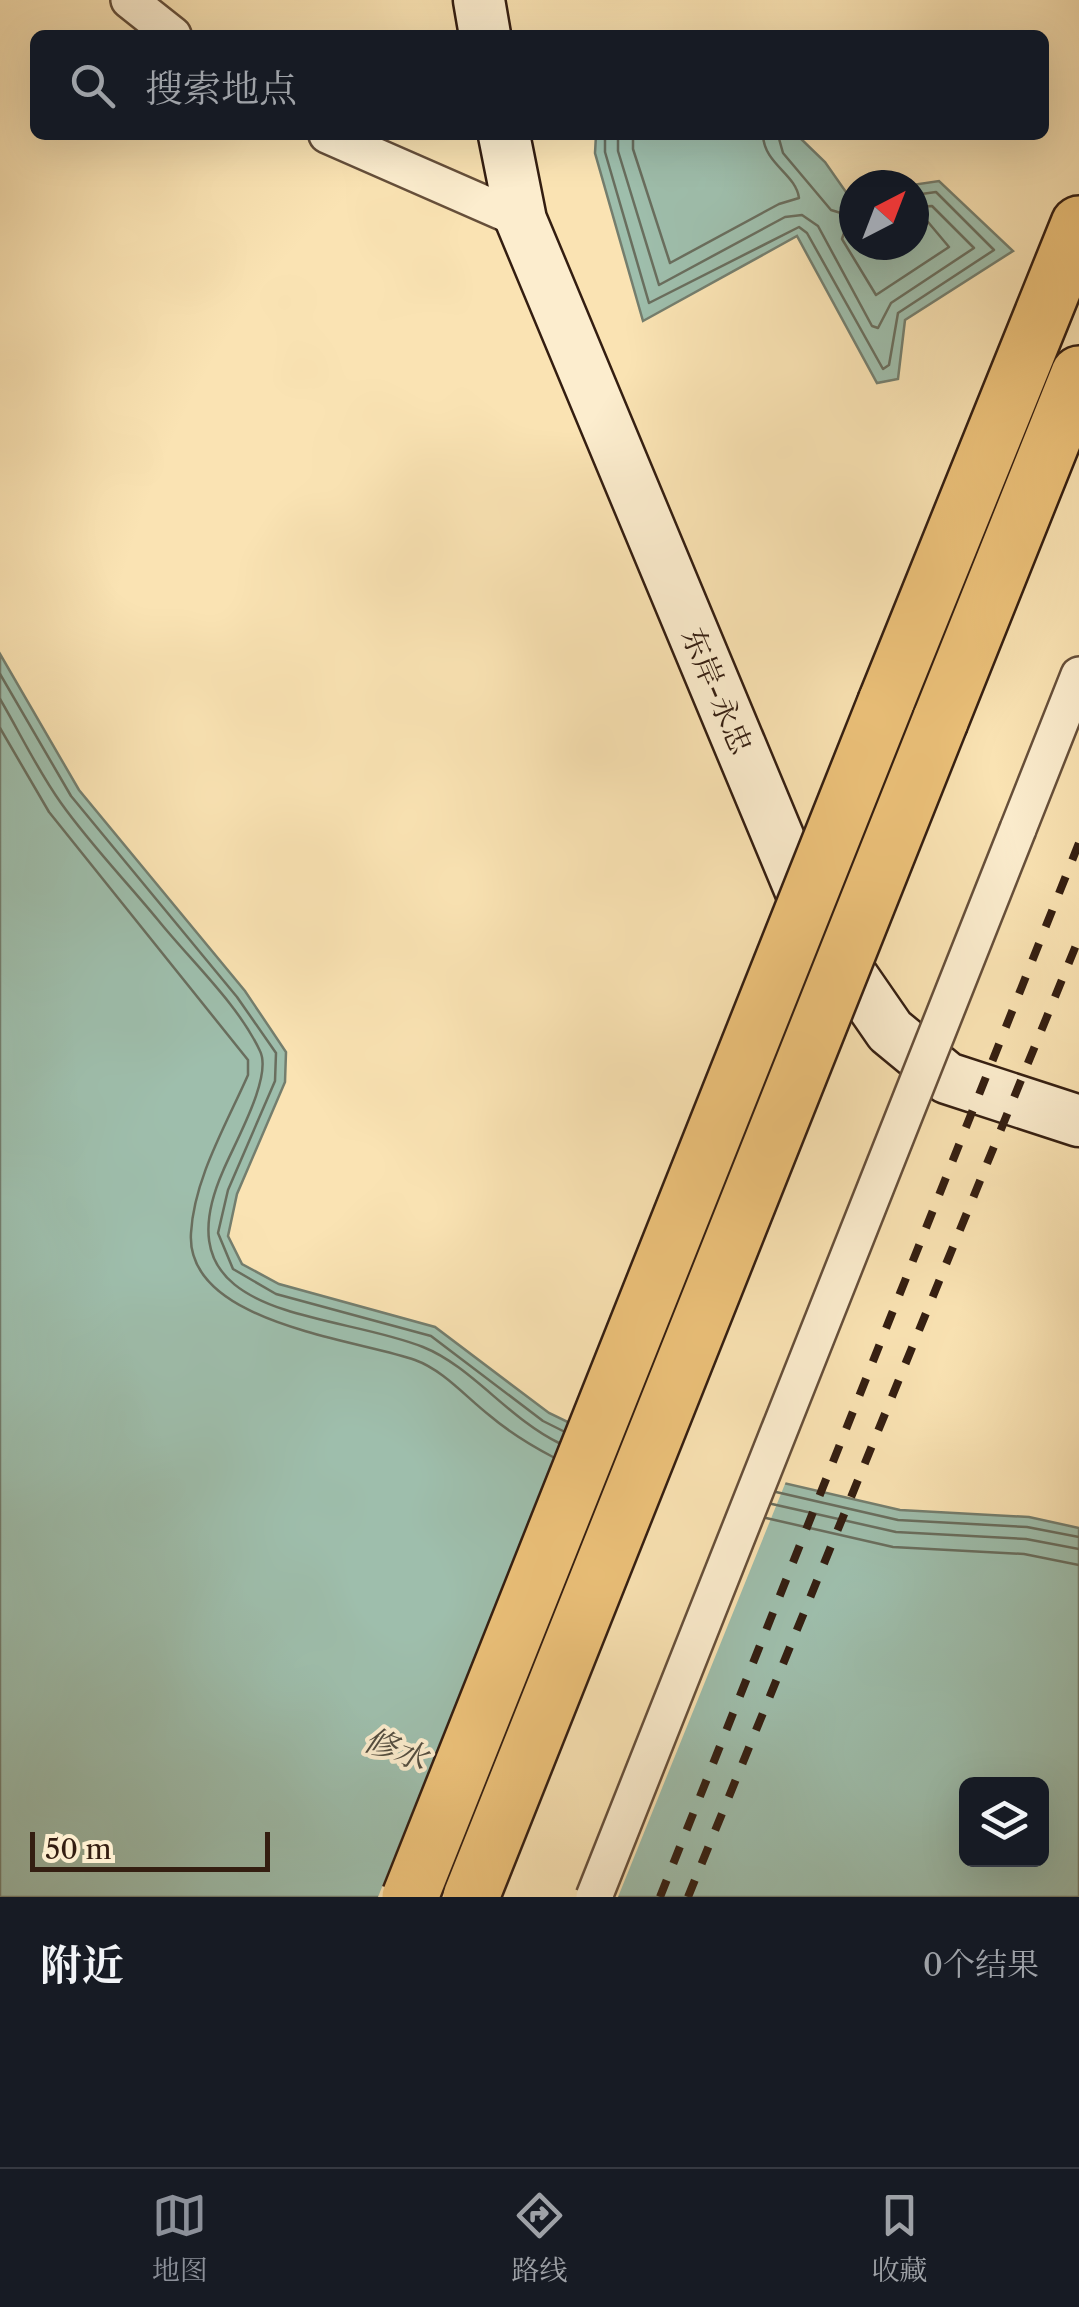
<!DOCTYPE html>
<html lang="zh">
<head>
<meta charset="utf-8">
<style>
  body { margin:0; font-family:"Libre Caslon Text","Noto Serif SC",serif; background:#242831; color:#f1f3f6 }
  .controls { position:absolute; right:30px; bottom:30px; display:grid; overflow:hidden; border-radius:15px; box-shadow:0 10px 40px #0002 }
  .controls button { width:90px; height:90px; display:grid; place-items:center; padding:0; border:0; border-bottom:2px solid #363941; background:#171b24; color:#f1f3f6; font:50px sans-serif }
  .compass { position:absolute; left:839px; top:170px; width:90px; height:90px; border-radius:50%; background:#171b24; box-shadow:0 10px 40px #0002; rotate:42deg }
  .scale { position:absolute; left:30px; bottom:25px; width:240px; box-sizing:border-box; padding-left:10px; border:5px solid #341e11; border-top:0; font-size:28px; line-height:35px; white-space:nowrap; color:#341e11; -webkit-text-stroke:8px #fcedce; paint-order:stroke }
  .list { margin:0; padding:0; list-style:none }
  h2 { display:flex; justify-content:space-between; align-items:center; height:130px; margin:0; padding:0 40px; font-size:42px }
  h2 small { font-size:32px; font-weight:400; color:#9ea1a6 }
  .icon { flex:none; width:55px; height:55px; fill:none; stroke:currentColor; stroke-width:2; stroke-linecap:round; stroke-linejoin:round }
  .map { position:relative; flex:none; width:1079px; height:1897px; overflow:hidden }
  .search { position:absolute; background:#171b24; box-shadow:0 10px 40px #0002; left:30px; right:30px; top:30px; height:110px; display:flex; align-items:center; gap:25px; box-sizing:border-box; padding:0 35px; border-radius:15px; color:#9ea1a6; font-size:38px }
  .sheet { height:270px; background:#171b24 }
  nav { display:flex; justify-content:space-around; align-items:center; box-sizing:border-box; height:140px; border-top:2px solid #363941; background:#171b24; font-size:28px; color:#9ea1a6 }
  nav a { display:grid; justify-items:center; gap:5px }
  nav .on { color:#8c9099 }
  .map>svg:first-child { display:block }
  .water { fill:#9ebeac; stroke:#747e6e; stroke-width:2.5; fill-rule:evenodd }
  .pier { fill:#fae3b3 }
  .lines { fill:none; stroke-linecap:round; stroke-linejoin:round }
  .shore { stroke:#696e5e; stroke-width:2.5 }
  .street-casing { stroke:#664f3a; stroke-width:40 }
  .secondary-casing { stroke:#341e11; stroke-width:55 }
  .highway-casing { stroke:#341e11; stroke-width:60 }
  .street { stroke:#fcedce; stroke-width:35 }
  .secondary { stroke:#fcedce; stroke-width:50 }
  .highway { stroke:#edc27a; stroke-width:55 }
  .rail { stroke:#341e11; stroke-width:8; stroke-dasharray:18 18; stroke-linecap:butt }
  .street-bridge-casing { stroke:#664f3a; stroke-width:40; stroke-linecap:butt }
  .highway-bridge-casing { stroke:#341e11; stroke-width:60; stroke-linecap:butt }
  .street-bridge { stroke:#fcedce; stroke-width:35 }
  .highway-bridge { stroke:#edc27a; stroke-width:55 }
  .labels { text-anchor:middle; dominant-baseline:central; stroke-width:8; stroke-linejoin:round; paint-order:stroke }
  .street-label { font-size:30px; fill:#341e11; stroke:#fcedce }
  .water-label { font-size:32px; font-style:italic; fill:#544e40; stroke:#fcedce }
</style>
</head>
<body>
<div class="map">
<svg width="1079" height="1897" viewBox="0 0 1079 1897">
  <rect width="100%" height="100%" fill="#fae3b3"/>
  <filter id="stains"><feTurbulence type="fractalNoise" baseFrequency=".002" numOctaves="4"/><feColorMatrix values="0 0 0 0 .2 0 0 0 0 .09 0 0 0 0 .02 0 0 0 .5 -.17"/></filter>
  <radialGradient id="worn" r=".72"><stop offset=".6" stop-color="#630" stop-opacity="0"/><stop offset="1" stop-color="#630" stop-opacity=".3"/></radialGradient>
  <!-- water -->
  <g class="water">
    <polygon points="596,135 797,135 825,162 848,195 854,194 854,245 914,245 912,185 939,181 1013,251 905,320 898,379 877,383 797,236 643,321 595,153"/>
    <path d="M0 654 79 790 245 991 286 1052 285 1082 237 1194 228 1236 242 1264 279 1284 435 1327 549 1413 611 1443 900 1510 1029 1517 1079 1528V1897H0ZM966 1784H1042V1860H966Z"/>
  </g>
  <!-- pier -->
  <polygon class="pier" points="571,1418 613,1438 787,1479 618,1897 378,1897"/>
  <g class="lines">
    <!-- shore -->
    <g class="shore">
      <polyline points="605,135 605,152 649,303 799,227 807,233 883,369 889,365 898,313 994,250 936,192 914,195"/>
      <polyline points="618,135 618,151 659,285 785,217 802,215 818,226 872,326 878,328 891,303 974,248 932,206 914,207"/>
      <path d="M633 135V149L670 263 779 204 799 198C796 174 764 164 763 135"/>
      <polyline points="778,135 783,153 831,210 854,217"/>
      <polyline points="854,232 844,233 842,239 876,295 949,247 928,222 914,222"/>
      <polyline points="0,674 71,796 237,997 276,1053 275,1081 228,1190 218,1233 233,1269 276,1294 431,1336 543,1421 563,1431"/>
      <path d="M0 699C20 733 38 771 61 803 90 844 126 881 158 920 191 961 238 1004 260 1051 273 1077 234 1144 223 1171 157 1322 331 1310 423 1347 471 1366 509 1419 559 1443"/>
      <path d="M0 728 49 812 248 1060V1075C226 1125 194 1179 191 1233 185 1323 355 1339 415 1360 443 1370 466 1397 489 1415 509 1432 530 1445 553 1457"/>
      <polyline points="776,1492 898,1520 1027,1527 1079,1537"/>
      <polyline points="772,1504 896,1532 1026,1539 1079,1549"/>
      <polyline points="766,1518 893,1547 1024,1554 1079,1565"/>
    </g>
    <defs>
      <g id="street">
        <polyline points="129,0 173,35"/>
        <polyline points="327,135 521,220"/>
        <polyline points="1018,829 1079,675"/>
      </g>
      <g id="secondary">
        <polyline points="479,0 485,35"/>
        <polyline points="504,135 521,220 812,918 890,1031 947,1078 1079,1121"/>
      </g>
      <g id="highway">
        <polyline points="886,702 1079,224"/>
        <polyline points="940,721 1079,374"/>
      </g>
    </defs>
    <!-- street casing -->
    <use href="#street" class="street-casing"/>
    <!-- secondary casing -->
    <use href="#secondary" class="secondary-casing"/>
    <!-- highway casing -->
    <use href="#highway" class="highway-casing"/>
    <!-- street -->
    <use href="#street" class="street"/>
    <!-- secondary -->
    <use href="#secondary" class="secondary"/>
    <!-- highway -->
    <use href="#highway" class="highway"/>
    <!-- rail -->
    <g class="rail">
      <polyline points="660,1897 1079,843"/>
      <polyline points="688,1897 1079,938"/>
    </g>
    <defs>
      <polyline id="street-bridge" points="594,1897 1018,829"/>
      <g id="highway-bridge">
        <polyline points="410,1897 886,702"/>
        <polyline points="471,1897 940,721"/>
      </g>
    </defs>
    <!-- street-bridge casing -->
    <use href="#street-bridge" class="street-bridge-casing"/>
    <!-- highway-bridge casing -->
    <use href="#highway-bridge" class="highway-bridge-casing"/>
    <!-- street-bridge -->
    <use href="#street-bridge" class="street-bridge"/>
    <!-- highway-bridge -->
    <use href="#highway-bridge" class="highway-bridge"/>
  </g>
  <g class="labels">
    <!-- street labels -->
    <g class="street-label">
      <text transform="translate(717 691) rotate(67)">东岸-永忠</text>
    </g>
    <!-- water labels -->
    <g class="water-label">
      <text transform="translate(396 1749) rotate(20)">修水</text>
    </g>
  </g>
  <rect width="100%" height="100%" filter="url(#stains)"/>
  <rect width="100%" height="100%" fill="url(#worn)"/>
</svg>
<div class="controls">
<button><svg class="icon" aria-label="layers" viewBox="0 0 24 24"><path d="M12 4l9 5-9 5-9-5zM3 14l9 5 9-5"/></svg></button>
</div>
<svg class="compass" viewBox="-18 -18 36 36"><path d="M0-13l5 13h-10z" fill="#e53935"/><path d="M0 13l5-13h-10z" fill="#9ea1a6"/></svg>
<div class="scale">50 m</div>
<div class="search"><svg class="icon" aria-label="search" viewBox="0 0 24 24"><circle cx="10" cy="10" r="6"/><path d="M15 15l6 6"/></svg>搜索地点</div>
</div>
<section class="sheet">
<h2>附近<small>0个结果</small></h2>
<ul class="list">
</ul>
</section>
<nav>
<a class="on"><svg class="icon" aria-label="map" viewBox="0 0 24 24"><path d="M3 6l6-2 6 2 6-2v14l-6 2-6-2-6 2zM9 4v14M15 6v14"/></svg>地图</a>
<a><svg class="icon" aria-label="directions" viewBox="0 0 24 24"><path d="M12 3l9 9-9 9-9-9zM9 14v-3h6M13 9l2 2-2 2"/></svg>路线</a>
<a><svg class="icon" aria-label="saved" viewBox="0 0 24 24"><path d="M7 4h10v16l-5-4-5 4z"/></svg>收藏</a>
</nav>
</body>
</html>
